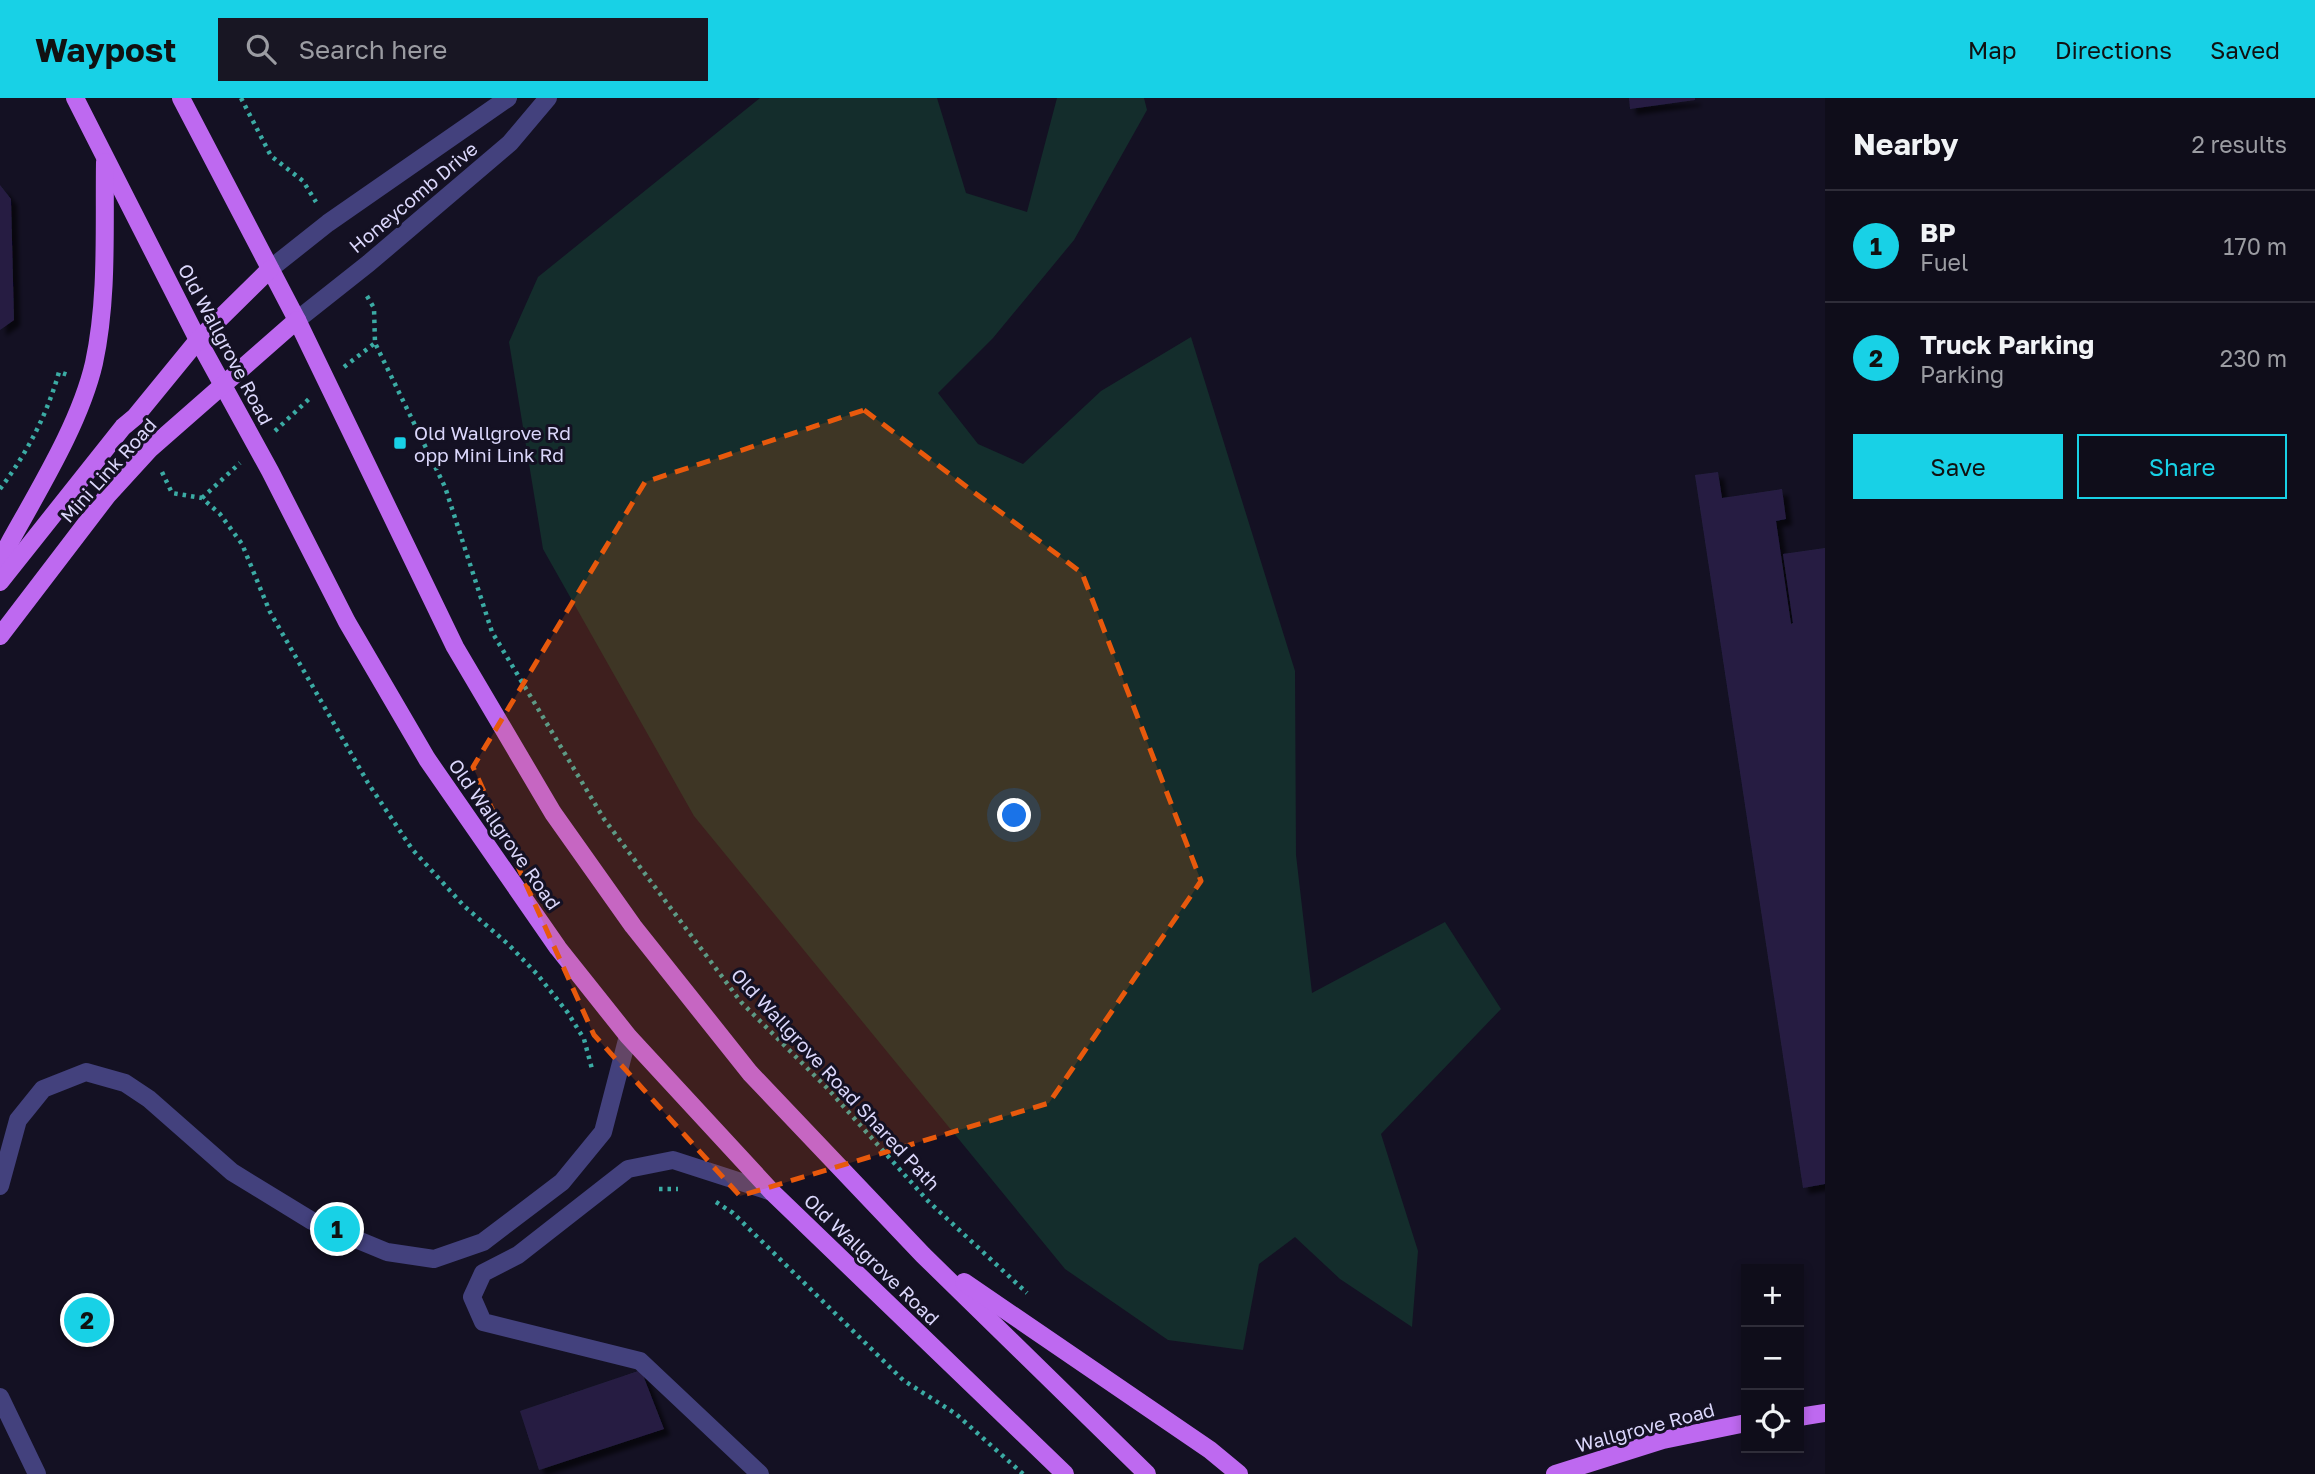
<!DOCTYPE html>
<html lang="en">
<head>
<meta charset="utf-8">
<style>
  body { margin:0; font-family:"Golos Text",sans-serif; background:#181623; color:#f1f3f6 }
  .controls { position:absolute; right:21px; bottom:21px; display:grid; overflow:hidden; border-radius:0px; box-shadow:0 4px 10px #0003 }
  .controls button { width:63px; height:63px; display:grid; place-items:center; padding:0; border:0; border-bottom:2px solid #2f2d39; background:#0f0d1a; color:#f1f3f6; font:35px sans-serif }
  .you { position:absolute; left:1015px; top:718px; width:24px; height:24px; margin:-18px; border:5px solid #fff; border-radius:50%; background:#1a73e8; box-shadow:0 0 0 10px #1a73e833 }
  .badge { display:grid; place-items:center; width:46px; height:46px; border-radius:50%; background:#18d1e6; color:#111; font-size:23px; font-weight:700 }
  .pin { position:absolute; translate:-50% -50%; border:4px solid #fff; box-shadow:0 2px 7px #0006 }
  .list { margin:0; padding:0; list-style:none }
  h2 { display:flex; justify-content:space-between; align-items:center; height:91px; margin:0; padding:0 28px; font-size:30px }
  h2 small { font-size:23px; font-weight:400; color:#9b9ca2 }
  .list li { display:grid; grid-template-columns:46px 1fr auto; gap:21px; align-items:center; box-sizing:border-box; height:112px; padding:0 28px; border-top:2px solid #2f2d39 }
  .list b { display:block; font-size:26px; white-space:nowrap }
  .list p { margin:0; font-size:23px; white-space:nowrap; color:#9b9ca2 }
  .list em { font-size:23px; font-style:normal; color:#9b9ca2 }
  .actions { display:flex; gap:14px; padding:21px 28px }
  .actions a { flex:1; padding:16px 0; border:2px solid #18d1e6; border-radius:0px; text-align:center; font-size:24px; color:#18d1e6 }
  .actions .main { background:#18d1e6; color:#111 }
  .icon { flex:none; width:38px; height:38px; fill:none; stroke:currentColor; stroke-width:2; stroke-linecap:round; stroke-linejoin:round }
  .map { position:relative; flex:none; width:1825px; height:1376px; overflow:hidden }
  header { display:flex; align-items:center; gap:42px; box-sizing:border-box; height:98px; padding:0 35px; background:#18d1e6; color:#111 }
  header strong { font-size:33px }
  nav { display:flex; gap:38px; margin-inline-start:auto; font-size:24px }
  .search { width:490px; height:63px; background:#181623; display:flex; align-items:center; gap:18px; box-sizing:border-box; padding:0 24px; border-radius:0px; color:#9b9ca2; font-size:26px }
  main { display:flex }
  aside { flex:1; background:#0f0d1a }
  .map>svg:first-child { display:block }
  .green { fill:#142d2c }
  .building { fill:#261f42; filter:url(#shadow) }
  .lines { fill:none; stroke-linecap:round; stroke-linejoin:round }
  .path { stroke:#3baba4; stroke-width:4.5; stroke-dasharray:3.5 5; stroke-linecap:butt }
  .minor { stroke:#43417d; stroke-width:18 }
  .major { stroke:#be69f0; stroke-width:18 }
  .marked { fill:#e8590c; fill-opacity:0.2; stroke:#e8590c; stroke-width:5; stroke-dasharray:14 9; stroke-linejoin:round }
  .poi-dot { fill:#18d1e6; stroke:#141123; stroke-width:2.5 }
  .labels { text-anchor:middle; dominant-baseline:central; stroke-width:6; stroke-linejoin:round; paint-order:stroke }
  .street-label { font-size:19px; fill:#dbd7fb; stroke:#141123 }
  .poi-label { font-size:19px; fill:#dbd7fb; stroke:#141123; text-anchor:start }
</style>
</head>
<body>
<header>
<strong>Waypost</strong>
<div class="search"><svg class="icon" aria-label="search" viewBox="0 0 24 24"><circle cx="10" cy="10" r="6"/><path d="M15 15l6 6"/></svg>Search here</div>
<nav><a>Map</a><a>Directions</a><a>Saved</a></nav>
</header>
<main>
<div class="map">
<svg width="1825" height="1376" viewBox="0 0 1825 1376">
  <defs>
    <filter id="shadow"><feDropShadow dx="6" dy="6" stdDeviation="2" flood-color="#0009"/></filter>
  </defs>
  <rect width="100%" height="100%" fill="#141123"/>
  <!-- green -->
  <polygon class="green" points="760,0 937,0 966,95 1027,114 1057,0 1144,0 1147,12 1074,142 993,240 938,295 978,346 1023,366 1101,293 1191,239 1295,573 1296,757 1312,895 1445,824 1501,911 1381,1036 1418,1153 1412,1229 1340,1181 1295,1139 1259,1166 1243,1252 1168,1242 1065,1171 694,718 543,451 509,244 538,179"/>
  <!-- building -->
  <g class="building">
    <polygon points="1629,0 1695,0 1695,2 1630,11"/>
    <polygon points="0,87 11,101 14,222 0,232"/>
    <polygon points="1718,374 1722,400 1782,391 1786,421 1776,423 1791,526 1793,525 1783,456 1825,450 1825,1086 1803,1090 1695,377"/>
    <polygon points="641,1272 664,1331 539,1372 520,1313"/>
  </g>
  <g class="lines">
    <!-- path -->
    <g class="path">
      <polyline points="241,0 271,58 303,83 316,104"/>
      <polyline points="367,198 374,210 375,245 445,389 492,534 604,721 741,904 827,990 928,1103 1027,1195"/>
      <polyline points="344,269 375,245"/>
      <polyline points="275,333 309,301"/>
      <polyline points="162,374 172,395 202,400 220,416 242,446 270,514 368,685 412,751 464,808 508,846 537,876 568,915 584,941 592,971"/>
      <path d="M0 391C27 355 47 317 59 274L68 277"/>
      <polyline points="202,400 240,365"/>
      <polyline points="659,1091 678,1091"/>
      <polyline points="716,1104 733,1115 903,1282 956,1316 1023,1376"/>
    </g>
    <!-- minor -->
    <g class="minor">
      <polyline points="270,171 328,125 508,0"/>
      <polyline points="297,222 369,165 510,45 548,0"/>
      <polyline points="0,1088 18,1022 43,991 86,974 125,985 149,1001 232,1074 312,1123 387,1154 434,1161 483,1144 562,1084 603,1034 628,938"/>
      <polyline points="0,1299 37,1376"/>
      <polyline points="760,1376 640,1263 483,1224 472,1199 483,1175 518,1157 628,1071 673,1062 772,1094"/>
    </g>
    <!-- major -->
    <g class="major">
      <polyline points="75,0 198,242 270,373 347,524 427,661 558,850 628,938 772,1094 1065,1376"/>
      <polyline points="181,0 297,222 455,549 553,715 633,828 750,975 923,1157 1147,1376"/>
      <path d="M0 462C32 402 79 330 94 265 108 200 104 131 105 64"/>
      <polyline points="0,484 123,329 135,319 198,242 270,171"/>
      <polyline points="0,538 107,398 150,351 297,222"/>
      <polyline points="964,1184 1210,1352 1239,1376"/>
      <polyline points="1799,1319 1825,1315"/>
      <polyline points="1555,1376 1663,1342 1746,1325"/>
    </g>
  </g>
  <!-- marked area -->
  <path class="marked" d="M864 312 1082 475 1201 783 1049 1005 740 1098 594 937 473 669 645 384Z"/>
  <!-- markers -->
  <rect class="poi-dot" x="393" y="338" width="14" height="14" rx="3.5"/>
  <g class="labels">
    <!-- street labels -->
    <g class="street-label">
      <text transform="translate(413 99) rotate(-40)">Honeycomb Drive</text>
      <text transform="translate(226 246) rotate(62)">Old Wallgrove Road</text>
      <text transform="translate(108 372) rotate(-48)">Mini Link Road</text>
      <text transform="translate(505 736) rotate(55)">Old Wallgrove Road</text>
      <text transform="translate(836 981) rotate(47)">Old Wallgrove Road Shared Path</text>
      <text transform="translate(872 1161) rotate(44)">Old Wallgrove Road</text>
      <text transform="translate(1645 1329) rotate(-15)">Wallgrove Road</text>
    </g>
    <!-- poi labels -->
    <g class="poi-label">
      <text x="414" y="334">Old Wallgrove Rd<tspan x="414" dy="22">opp Mini Link Rd</tspan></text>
    </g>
  </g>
</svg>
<div class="controls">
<button>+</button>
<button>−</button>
<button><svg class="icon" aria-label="locate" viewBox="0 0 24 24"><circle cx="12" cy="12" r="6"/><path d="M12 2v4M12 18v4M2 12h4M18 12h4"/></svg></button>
</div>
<div class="you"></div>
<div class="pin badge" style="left:337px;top:1131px">1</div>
<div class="pin badge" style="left:87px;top:1222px">2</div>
</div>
<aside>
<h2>Nearby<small>2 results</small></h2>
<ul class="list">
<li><span class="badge">1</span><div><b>BP</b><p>Fuel</p></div><em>170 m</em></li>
<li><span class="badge">2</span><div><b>Truck Parking</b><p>Parking</p></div><em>230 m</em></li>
</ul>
<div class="actions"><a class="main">Save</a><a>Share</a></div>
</aside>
</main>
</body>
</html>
